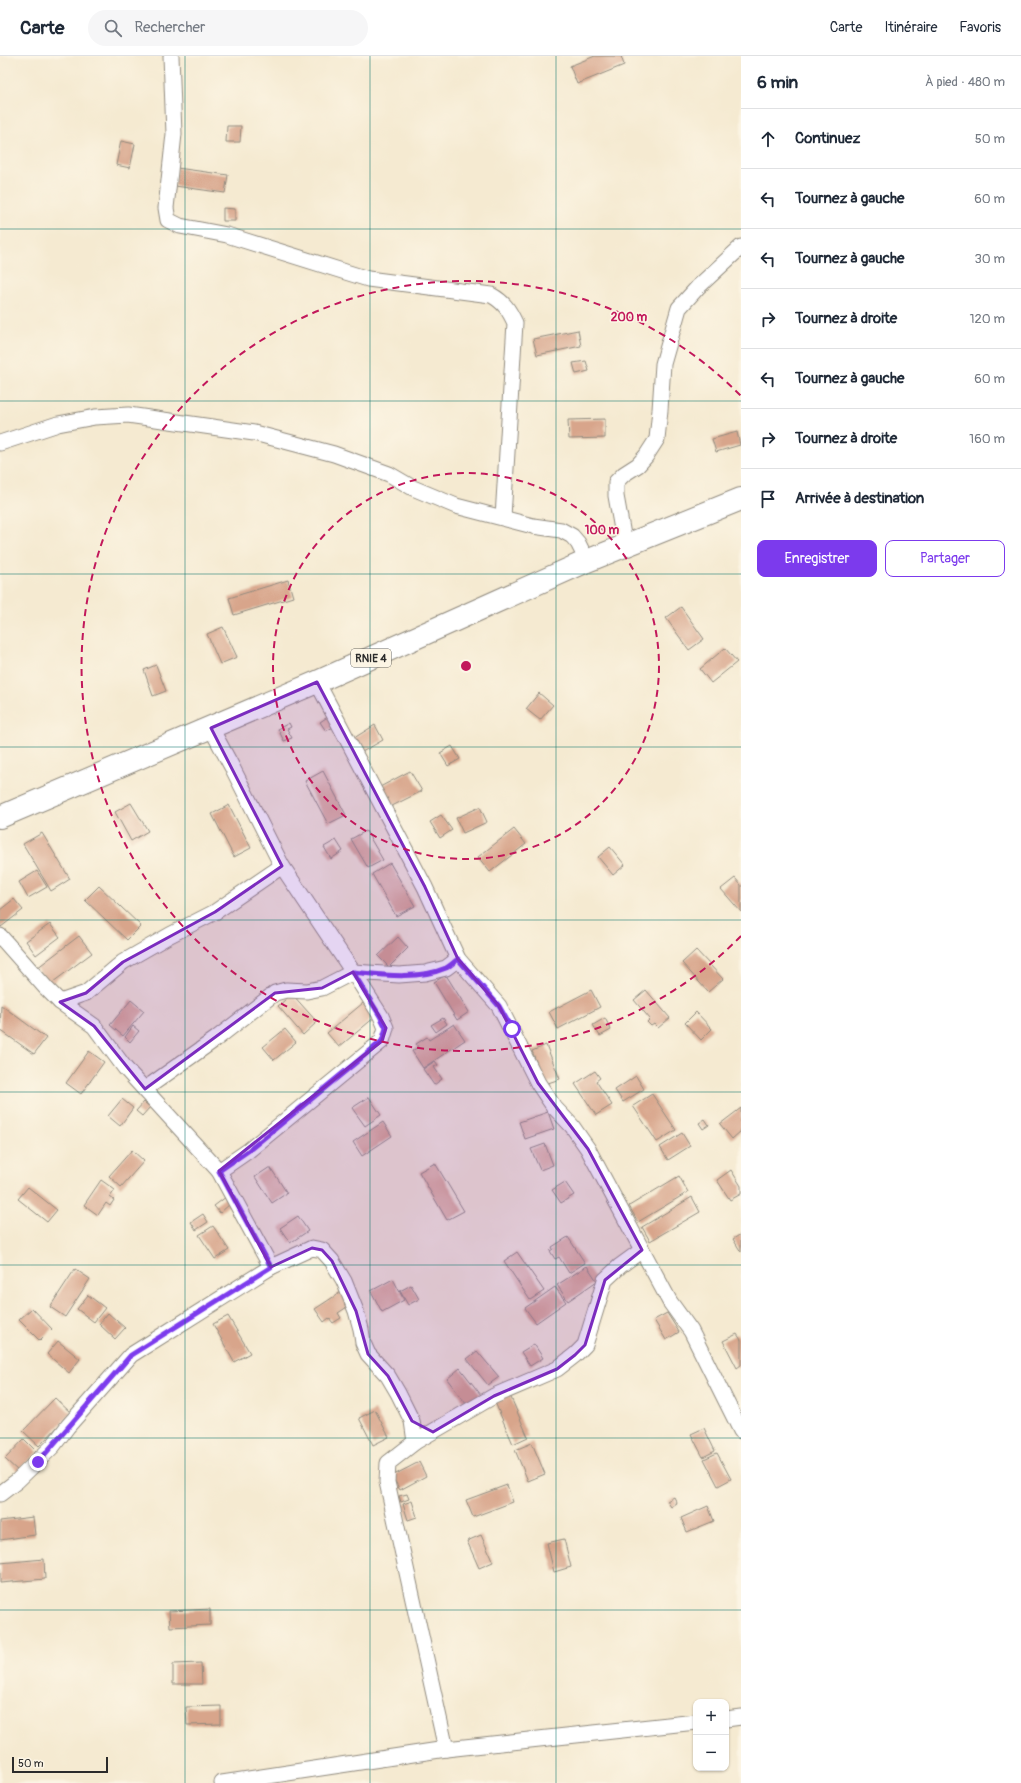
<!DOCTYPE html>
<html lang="fr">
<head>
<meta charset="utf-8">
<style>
  body { margin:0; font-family:Pangolin,sans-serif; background:#f6f6f7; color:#1f2937 }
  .controls { position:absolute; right:12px; bottom:12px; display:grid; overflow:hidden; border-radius:8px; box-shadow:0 1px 3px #0004 }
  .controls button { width:36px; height:36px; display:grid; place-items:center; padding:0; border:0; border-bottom:1px solid #e0e1e3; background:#fff; color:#1f2937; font:20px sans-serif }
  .scale { position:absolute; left:12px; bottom:10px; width:96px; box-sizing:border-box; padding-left:4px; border:2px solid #2b2b2b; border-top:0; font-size:11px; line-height:14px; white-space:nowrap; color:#2b2b2b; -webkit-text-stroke:3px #fcf5e5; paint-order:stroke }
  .stop { position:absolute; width:12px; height:12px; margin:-9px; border:3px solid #7c3aed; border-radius:50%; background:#fff }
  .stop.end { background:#7c3aed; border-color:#fff; box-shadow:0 1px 4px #0008 }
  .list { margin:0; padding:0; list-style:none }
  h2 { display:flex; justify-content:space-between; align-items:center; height:52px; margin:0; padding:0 16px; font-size:17px }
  h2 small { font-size:13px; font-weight:400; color:#747a83 }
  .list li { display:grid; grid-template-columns:26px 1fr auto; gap:12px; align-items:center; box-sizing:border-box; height:60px; padding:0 16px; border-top:1px solid #e0e1e3 }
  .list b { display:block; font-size:15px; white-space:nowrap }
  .list em { font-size:13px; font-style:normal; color:#747a83 }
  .actions { display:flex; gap:8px; padding:12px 16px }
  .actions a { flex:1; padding:9px 0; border:1px solid #7c3aed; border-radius:8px; text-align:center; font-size:14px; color:#7c3aed }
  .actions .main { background:#7c3aed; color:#fff }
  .icon { flex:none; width:22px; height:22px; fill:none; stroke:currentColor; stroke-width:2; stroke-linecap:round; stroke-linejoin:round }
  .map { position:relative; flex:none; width:741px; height:1727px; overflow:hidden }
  header { display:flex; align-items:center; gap:24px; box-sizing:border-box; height:56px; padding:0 20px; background:#fff; border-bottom:1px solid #e0e1e3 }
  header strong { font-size:19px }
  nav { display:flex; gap:22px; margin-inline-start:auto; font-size:14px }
  .search { width:280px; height:36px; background:#f6f6f7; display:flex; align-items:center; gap:10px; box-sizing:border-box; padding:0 14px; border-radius:22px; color:#747a83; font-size:15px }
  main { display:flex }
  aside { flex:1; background:#fff }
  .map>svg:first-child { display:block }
  .building { fill:#d8a58b }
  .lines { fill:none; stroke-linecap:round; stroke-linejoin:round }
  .street-casing { stroke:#908a7e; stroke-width:17 }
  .primary-casing { stroke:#908a7e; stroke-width:24 }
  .street { stroke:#fff; stroke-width:15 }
  .primary { stroke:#fff; stroke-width:22 }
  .route { stroke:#7c3aed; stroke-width:5 }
  .marked { fill:#7b2cbf; fill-opacity:0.2; stroke:#7b2cbf; stroke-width:3; stroke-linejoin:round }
  .grid { fill:none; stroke:#0f766e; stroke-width:1; stroke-opacity:0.55 }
  .ring { fill:none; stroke:#c2185b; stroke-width:2; stroke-dasharray:7 5 }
  .labels { text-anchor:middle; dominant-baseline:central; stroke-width:3; stroke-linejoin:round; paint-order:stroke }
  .shield { fill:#fcf5e5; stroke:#6a6863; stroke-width:1 }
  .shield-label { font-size:11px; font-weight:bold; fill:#2b2b2b }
  .centre { fill:#c2185b; stroke:#fcf5e5; stroke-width:2 }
  .ring-label { font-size:12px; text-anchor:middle; font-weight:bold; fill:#c2185b; stroke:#fcf5e5; stroke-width:3; stroke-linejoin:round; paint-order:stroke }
</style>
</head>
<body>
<header>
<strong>Carte</strong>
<div class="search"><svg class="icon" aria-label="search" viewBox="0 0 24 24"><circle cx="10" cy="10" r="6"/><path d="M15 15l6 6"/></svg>Rechercher</div>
<nav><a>Carte</a><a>Itinéraire</a><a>Favoris</a></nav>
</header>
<main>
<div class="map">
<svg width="741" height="1727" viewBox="0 0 741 1727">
  <rect width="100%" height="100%" fill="#fcf5e5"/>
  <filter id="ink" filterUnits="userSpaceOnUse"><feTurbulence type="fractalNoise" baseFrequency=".025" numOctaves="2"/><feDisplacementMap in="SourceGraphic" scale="8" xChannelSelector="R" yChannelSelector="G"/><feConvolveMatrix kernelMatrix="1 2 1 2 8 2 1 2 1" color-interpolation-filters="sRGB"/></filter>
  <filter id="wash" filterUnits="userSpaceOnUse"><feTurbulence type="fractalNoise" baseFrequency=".012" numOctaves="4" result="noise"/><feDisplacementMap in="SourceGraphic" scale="16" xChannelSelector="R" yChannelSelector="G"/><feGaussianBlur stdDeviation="0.9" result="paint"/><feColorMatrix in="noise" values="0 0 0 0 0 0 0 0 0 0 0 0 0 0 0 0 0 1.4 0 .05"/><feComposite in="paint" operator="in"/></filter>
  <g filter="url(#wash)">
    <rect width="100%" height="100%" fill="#f5ead1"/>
    <g id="blocks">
      <!-- building -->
      <g class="building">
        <polygon points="595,0 621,0 624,9 577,28 570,10"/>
        <polygon points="227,70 241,70 240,86 226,86"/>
        <polygon points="121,85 135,88 130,112 116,109"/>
        <polygon points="177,112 228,119 225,137 175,130"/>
        <polygon points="223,152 235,153 235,165 223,165"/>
        <polygon points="578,274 581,290 537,299 533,283"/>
        <polygon points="586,305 589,315 576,318 573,307"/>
        <polygon points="605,363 605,382 569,383 568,364"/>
        <polygon points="737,376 740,389 716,396 712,383"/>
        <polygon points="288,524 293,541 234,559 229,542"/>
        <polygon points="681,551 704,583 689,594 666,562"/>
        <polygon points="223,571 237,601 220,608 207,578"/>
        <polygon points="725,592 737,606 711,627 700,613"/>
        <polygon points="156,609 166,635 153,640 144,614"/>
        <polygon points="539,637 553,649 540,664 526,653"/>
        <polygon points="329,660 335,670 326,675 320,666"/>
        <polygon points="289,667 291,671 287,673 292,682 284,685 278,673"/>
        <polygon points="375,669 383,684 362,696 354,682"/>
        <polygon points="452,690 460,703 448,710 440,697"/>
        <polygon points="323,715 346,759 328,768 305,725"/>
        <polygon points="410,715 422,735 390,751 380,731"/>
        <polygon points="131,747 148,775 131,785 115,756"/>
        <polygon points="229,749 251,792 234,801 212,758"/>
        <polygon points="480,751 487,766 463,777 456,762"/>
        <polygon points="441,759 452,774 440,782 430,766"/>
        <polygon points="514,773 526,788 490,816 478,801"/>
        <polygon points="366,775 383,804 368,812 351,783"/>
        <polygon points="42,777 70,823 51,835 23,788"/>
        <polygon points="336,784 343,795 331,803 324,791"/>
        <polygon points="610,791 625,809 613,819 598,801"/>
        <polygon points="390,807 415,850 396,860 372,818"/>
        <polygon points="37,815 47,831 28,842 19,826"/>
        <polygon points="735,822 741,829 741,856 721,833"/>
        <polygon points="99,830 141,870 127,884 85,844"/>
        <polygon points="14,843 23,854 1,871 0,869 0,854"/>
        <polygon points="50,868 60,881 36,899 26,885"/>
        <polygon points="79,880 92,897 49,929 37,912"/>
        <polygon points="398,881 408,892 389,911 378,900"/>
        <polygon points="696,894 723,923 708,936 682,907"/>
        <polygon points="446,919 469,956 457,964 434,926"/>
        <polygon points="591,934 600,951 558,973 549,956"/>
        <polygon points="646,934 670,962 658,972 654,968 651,970 647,966 650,963 634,944"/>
        <polygon points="292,938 317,966 303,979 278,950"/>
        <polygon points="131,944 144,955 123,980 110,969"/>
        <polygon points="363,947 375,961 339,991 327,977"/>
        <polygon points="1,949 46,982 34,998 0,974"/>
        <polygon points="696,956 712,973 701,984 685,967"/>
        <polygon points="443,962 447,968 436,976 431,969"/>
        <polygon points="605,962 611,974 600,980 593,969"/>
        <polygon points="454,968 465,984 423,1012 412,995 418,991 416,988 427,981 429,984"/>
        <polygon points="133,970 139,975 130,986 125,981"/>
        <polygon points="285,973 296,986 274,1004 263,991"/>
        <polygon points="546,989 560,1023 545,1028 532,995"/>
        <polygon points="89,995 104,1006 81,1038 66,1027"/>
        <polygon points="435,1005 438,1009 434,1011 442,1023 434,1029 423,1013"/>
        <polygon points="595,1015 600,1022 596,1025 612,1049 596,1059 575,1028"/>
        <polygon points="636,1020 644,1033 623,1046 615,1034"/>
        <polygon points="652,1038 676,1074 657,1086 633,1050"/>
        <polygon points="369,1041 381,1059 365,1070 352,1052"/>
        <polygon points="122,1043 133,1052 120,1070 108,1060"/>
        <polygon points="144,1046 150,1051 142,1060 136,1055"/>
        <polygon points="741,1052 741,1075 732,1083 720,1068"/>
        <polygon points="548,1056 554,1073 525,1083 519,1066"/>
        <polygon points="705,1063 709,1069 703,1073 699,1067"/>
        <polygon points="383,1066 392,1080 362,1100 353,1086"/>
        <polygon points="682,1077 690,1090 668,1104 660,1091"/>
        <polygon points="545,1088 553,1109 540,1114 531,1093"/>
        <polygon points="132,1094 144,1105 121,1131 109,1120"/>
        <polygon points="435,1107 464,1155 447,1164 419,1116"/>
        <polygon points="270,1111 287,1137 272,1147 255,1121"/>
        <polygon points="731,1114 741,1130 741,1138 730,1144 717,1124"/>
        <polygon points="679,1120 688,1136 638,1166 629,1150"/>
        <polygon points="101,1124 115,1134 110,1141 114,1144 110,1150 106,1147 98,1159 84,1149"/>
        <polygon points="565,1126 574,1139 561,1147 552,1134"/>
        <polygon points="28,1131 57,1154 47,1166 18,1143"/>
        <polygon points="226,1141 231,1147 220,1157 214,1150"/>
        <polygon points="692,1141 700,1156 650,1185 642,1171"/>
        <polygon points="203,1158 208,1166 196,1174 191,1166"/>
        <polygon points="298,1160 308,1175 290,1187 280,1172"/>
        <polygon points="213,1170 229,1194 215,1203 199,1179"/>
        <polygon points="741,1178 741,1196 733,1183"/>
        <polygon points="568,1181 585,1207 569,1217 559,1201 555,1203 550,1195 553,1193 552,1191"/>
        <polygon points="517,1196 544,1235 530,1244 504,1205"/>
        <polygon points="587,1210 597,1225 568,1245 557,1229"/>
        <polygon points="75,1213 90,1223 65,1261 50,1251"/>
        <polygon points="393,1223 404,1244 382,1256 371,1235"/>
        <polygon points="411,1229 419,1243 408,1249 400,1235"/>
        <polygon points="555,1231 566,1246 536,1267 525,1252"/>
        <polygon points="341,1236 350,1249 338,1257 341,1262 333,1267 329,1262 324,1266 315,1253"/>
        <polygon points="88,1239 105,1252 94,1266 77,1253"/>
        <polygon points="32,1252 52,1273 40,1285 19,1264"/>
        <polygon points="108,1257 125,1272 115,1283 99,1268"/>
        <polygon points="667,1257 679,1276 666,1284 654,1264"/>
        <polygon points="228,1260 250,1297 234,1306 213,1268"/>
        <polygon points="737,1278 741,1284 741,1309 737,1312 723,1285"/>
        <polygon points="58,1285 80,1303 69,1317 47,1298"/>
        <polygon points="534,1288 543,1302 530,1310 521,1296"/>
        <polygon points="477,1295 499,1321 488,1329 467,1303"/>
        <polygon points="460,1312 481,1339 467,1349 447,1323"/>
        <polygon points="509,1337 528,1381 513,1388 494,1344"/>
        <polygon points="55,1342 71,1357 39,1390 23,1375"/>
        <polygon points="375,1354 389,1381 373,1389 359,1362"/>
        <polygon points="704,1372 715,1395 703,1401 691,1378"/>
        <polygon points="24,1383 37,1396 18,1415 5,1403"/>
        <polygon points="532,1387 545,1418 528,1425 515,1394"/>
        <polygon points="717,1397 731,1423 718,1430 704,1403"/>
        <polygon points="419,1406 426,1420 400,1434 392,1420"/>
        <polygon points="507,1429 513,1446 473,1461 466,1444"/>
        <polygon points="407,1438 409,1443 401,1446 399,1440"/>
        <polygon points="674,1441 677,1447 671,1451 667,1445"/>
        <polygon points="412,1445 417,1461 408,1464 403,1448"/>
        <polygon points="708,1450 714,1465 687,1476 681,1462"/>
        <polygon points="33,1461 35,1479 0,1484 0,1465"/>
        <polygon points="481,1479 493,1506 479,1512 467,1485"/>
        <polygon points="564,1483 571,1511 554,1516 547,1487"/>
        <polygon points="44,1503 45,1523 0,1527 0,1507"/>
        <polygon points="210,1553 210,1569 170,1571 169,1555"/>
        <polygon points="201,1607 202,1628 173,1628 173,1608"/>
        <polygon points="221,1650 221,1668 187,1669 186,1651"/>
      </g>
    </g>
  </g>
  <g filter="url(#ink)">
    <use href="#blocks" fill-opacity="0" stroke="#908a7e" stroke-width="1"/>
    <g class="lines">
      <defs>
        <g id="street">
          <path d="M171 0 174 78 166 152 168 164 180 170 227 179 368 223 491 239C504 246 509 254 515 267L503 461"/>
          <polyline points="0,387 58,368 95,361 128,359 254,377 334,398 389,418 413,432 456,450 533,470 561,474 572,480 578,487 587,505"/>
          <polyline points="625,490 616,440 616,426 624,418 638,409 646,400 657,383 660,354 663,308 679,252 698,231 741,191"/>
          <polyline points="317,626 425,831 458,903 499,950 538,1027 554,1051 572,1070 588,1093 670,1246 691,1275 741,1375"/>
          <polyline points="211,672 232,711 282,810 353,916 381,960 386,972 382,985 248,1095 219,1115"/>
          <polyline points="0,880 46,932 60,946 94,970 125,1012 219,1115 271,1211"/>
          <polyline points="60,946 86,937 123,906 170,879 215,856 282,810"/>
          <polyline points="145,1033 217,982 275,937 286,934 307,935 322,932 353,916 399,919 425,917 446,912 458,903"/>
          <polyline points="0,1438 17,1425 53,1390 68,1370 131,1299 271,1211 312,1192 322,1194 332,1205 344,1225 356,1255 361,1273 363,1287 368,1298 388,1320 398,1337 412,1365 415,1386"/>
          <polyline points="726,1663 741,1661"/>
          <polyline points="446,1693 387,1426 388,1407 415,1386 494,1340 557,1313 575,1299 585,1289 605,1224 620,1210 642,1194"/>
          <polyline points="222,1727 446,1693 696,1666"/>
        </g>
        <polyline id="primary" points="0,761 317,626 587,505 741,443"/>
      </defs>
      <!-- street casing -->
      <use href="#street" class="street-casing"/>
      <!-- primary casing -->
      <use href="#primary" class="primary-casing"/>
      <!-- street -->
      <use href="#street" class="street"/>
      <!-- primary -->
      <use href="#primary" class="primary"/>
    </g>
  </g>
  <g class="lines" filter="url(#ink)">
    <!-- route -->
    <path class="route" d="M38 1406 131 1299 271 1211 219 1115 248 1095 382 985 386 972 380 960 353 916C382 919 418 924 446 912 450 910 454 906 458 903L499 950 512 973"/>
  </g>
  <!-- marked area -->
  <path class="marked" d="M317 626 425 831 458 903 499 950 538 1027 588 1093 642 1194 605 1224 585 1289 575 1299 557 1313 494 1340 433 1376 412 1365 388 1320 368 1298 356 1255 332 1205 322 1194 312 1192 271 1211 219 1115 382 985 386 972 353 916 322 932 275 937 145 1033 94 970 60 946 86 937 123 906 215 856 282 810 211 672Z"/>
  <!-- grid -->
  <path class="grid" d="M185 0V1727M370 0V1727M556 0V1727M0 173H741M0 345H741M0 518H741M0 691H741M0 864H741M0 1036H741M0 1209H741M0 1382H741M0 1554H741"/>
  <!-- distance rings -->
  <g class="ring">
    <circle cx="466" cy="610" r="193"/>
    <path d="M741 880A385 385 0 1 1 741 340"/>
  </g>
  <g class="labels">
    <!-- shield labels -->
    <rect class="shield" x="351" y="593" width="40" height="18" rx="3"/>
    <g class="shield-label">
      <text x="371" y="602">RNIE 4</text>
    </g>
  </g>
  <circle cx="466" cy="610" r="6" class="centre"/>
  <g class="ring-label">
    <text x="629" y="265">200 m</text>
    <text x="602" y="478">100 m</text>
  </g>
</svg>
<div class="controls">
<button>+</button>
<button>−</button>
</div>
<div class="scale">50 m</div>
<div class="stop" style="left:512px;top:973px"></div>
<div class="stop end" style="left:38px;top:1406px"></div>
</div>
<aside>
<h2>6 min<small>À pied · 480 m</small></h2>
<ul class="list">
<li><svg class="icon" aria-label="ahead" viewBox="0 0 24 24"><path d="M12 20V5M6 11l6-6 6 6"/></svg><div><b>Continuez</b></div><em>50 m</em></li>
<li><svg class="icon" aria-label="left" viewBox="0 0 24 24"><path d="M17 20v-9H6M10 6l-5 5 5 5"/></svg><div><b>Tournez à gauche</b></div><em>60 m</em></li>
<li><svg class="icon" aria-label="left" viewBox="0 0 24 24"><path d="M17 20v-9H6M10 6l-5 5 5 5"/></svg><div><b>Tournez à gauche</b></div><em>30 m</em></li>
<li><svg class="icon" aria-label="right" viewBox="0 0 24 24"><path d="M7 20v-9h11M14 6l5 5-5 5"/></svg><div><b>Tournez à droite</b></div><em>120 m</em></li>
<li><svg class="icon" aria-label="left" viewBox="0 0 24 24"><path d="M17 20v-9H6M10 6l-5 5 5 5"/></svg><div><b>Tournez à gauche</b></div><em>60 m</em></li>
<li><svg class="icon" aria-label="right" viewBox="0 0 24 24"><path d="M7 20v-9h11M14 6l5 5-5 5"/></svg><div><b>Tournez à droite</b></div><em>160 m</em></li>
<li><svg class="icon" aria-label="arrive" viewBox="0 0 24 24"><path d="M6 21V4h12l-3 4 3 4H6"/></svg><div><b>Arrivée à destination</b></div></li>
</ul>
<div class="actions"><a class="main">Enregistrer</a><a>Partager</a></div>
</aside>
</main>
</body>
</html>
